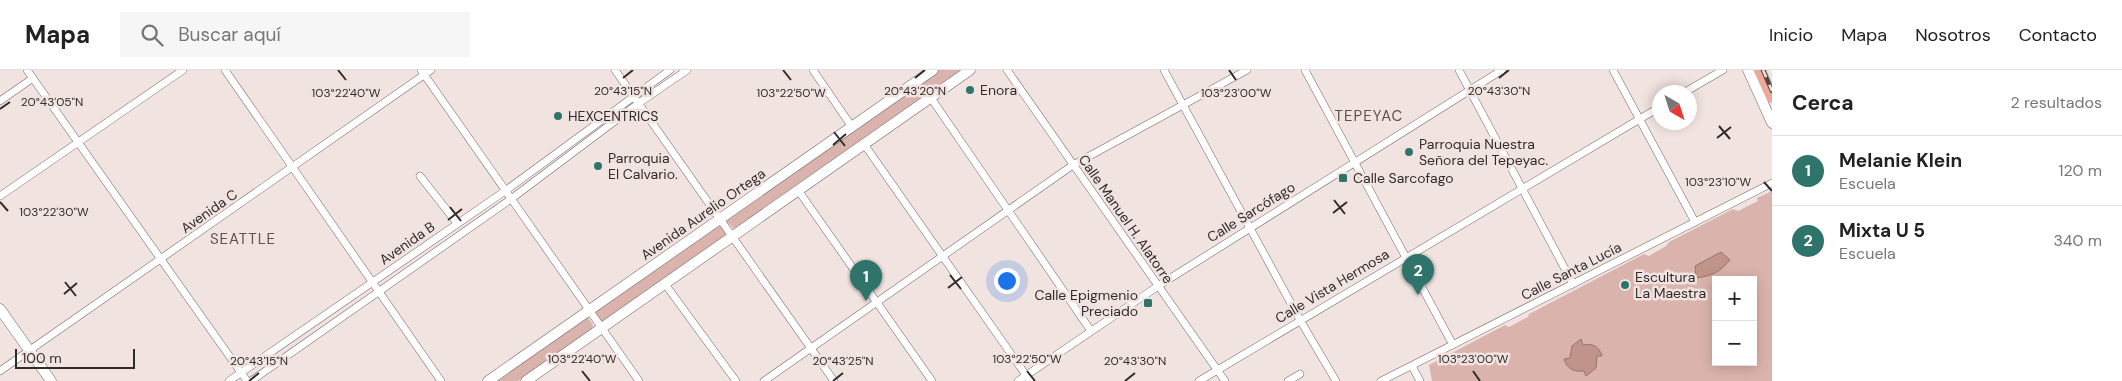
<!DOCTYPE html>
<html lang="es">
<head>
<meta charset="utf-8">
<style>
  body { margin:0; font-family:"DM Sans",sans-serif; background:#f6f6f6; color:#222 }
  .controls { position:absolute; right:15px; bottom:15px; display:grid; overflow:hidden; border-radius:0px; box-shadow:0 2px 12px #0003 }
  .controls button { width:45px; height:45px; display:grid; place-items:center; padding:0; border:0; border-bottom:1px solid #e0e0e0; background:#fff; color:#222; font:25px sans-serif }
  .compass { position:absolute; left:1652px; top:15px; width:45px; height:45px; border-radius:50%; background:#fff; box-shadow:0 2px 12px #0003; rotate:141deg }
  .scale { position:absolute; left:15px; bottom:12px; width:120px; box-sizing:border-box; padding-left:5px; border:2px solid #312c2b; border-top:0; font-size:14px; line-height:18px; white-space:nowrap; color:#312c2b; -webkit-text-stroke:4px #f0e3e0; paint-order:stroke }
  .you { position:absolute; left:1006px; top:210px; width:18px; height:18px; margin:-12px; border:4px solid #fff; border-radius:50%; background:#1a73e8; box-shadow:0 0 0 8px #1a73e833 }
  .badge { display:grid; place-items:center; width:32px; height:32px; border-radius:50%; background:#2e746a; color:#fff; font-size:16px; font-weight:700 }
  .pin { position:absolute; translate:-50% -41px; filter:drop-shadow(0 1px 2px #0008) }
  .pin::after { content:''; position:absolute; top:26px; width:18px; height:15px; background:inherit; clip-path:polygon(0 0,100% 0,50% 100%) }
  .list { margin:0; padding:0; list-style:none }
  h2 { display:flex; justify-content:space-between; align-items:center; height:65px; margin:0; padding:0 20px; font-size:21px }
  h2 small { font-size:16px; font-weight:400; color:#767676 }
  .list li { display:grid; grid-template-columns:32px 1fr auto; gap:15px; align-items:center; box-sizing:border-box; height:70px; padding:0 20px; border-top:1px solid #e0e0e0 }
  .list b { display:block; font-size:19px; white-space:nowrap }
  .list p { margin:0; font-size:16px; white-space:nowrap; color:#767676 }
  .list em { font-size:16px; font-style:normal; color:#767676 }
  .icon { flex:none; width:28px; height:28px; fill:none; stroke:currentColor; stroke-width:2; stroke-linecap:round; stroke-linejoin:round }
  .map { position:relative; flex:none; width:1772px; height:311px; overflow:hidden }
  header { display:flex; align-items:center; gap:30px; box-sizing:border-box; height:70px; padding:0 25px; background:#fff; border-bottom:1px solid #e0e0e0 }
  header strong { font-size:24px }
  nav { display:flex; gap:28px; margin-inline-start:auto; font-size:18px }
  .search { width:350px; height:45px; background:#f6f6f6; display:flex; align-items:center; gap:12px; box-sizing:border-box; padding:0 18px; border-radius:0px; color:#767676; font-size:19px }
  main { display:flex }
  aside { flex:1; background:#fff }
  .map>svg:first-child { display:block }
  .green { fill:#dab4ac; fill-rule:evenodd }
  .water { fill:#c0948b; stroke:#95756e }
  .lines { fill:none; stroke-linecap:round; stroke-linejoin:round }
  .street-casing { stroke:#736866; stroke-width:8 }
  .secondary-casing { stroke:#736866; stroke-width:11 }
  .primary-casing { stroke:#c5c4c4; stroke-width:12 }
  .street { stroke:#fff; stroke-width:7 }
  .secondary { stroke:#fff; stroke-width:10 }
  .primary { stroke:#f1a698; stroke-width:11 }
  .rail-casing { stroke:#4f4847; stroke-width:4.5 }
  .rail { stroke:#f0e3e0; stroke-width:2.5; stroke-dasharray:8; stroke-linecap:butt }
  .ticks { fill:none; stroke:#312c2b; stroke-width:2 }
  .poi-dot { fill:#2e746a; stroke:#f0e3e0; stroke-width:2 }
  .labels { text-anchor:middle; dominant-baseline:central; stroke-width:5; stroke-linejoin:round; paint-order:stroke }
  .poi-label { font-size:14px; fill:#312c2b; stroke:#f0e3e0; text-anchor:start }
  .street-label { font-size:14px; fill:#312c2b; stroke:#f0e3e0 }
  .neighbourhood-label { font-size:15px; letter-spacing:1px; fill:#5c5250; stroke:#f0e3e0 }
  .ticks-label { font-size:12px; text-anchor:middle; fill:#312c2b; stroke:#f0e3e0; stroke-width:5; stroke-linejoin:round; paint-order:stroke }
</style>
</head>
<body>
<header>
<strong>Mapa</strong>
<div class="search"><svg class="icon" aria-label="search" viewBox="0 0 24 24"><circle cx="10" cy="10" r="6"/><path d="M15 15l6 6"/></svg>Buscar aquí</div>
<nav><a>Inicio</a><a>Mapa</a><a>Nosotros</a><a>Contacto</a></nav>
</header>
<main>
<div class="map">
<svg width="1772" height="311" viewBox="0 0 1772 311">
  <rect width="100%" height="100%" fill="#f0e3e0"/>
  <!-- green -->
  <g class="green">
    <polygon points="934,0 964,0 736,157 733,158 727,152 725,146"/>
    <path d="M1772 121V311H1432L1429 295 1505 255 1509 257 1528 247 1529 244 1644 184 1649 186 1666 176 1669 172 1733 139 1738 141 1758 131 1757 128ZM1716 210H1753V292H1716Z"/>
    <path d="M719 151C724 156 727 161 724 168L604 252 599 250 593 239Z"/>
    <polygon points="587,246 593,255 592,260 518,311 489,311"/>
  </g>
  <!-- water -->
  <g class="water">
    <path d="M1721 182 1730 190C1720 202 1712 206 1696 208L1695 196Z"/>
    <path d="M1581 269 1583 275C1592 273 1599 276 1602 286H1597L1596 298 1586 306 1584 301C1574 302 1567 299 1564 289L1570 288 1572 276Z"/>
  </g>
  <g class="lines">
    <defs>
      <g id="street">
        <polyline points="27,0 247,311"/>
        <polyline points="225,0 441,311"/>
        <polyline points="421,0 639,311"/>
        <polyline points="615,0 834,311"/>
        <polyline points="813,0 852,57"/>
        <polyline points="1007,0 1225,311"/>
        <polyline points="1164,0 1300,250 1336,311"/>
        <polyline points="1305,0 1453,275"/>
        <polyline points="1459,0 1573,214"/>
        <polyline points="1613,0 1695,152"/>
        <polyline points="1685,22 1723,0"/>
        <polyline points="931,28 1091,261"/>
        <polyline points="0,31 33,8"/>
        <polyline points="864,74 1030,311"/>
        <polyline points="420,106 457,153"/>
        <polyline points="798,120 932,311"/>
        <polyline points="0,126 183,0"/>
        <polyline points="665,214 736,311"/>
        <polyline points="1412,296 1420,311"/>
        <polyline points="0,301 431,0"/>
        <polyline points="229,311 505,121 670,0"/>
        <polyline points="251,311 511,129 639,33 687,0"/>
        <polyline points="764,311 1073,95 1247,0"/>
        <polyline points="1018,311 1158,216 1502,0"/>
        <polyline points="1199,311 1660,37"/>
        <polyline points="1288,311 1300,304"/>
        <polyline points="1381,311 1772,113"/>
      </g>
      <g id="secondary">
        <polyline points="1748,0 1772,53"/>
        <polyline points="0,239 51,311"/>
        <polyline points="488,311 933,0"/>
        <polyline points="526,311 970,0"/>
      </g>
      <polyline id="primary" points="1760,0 1772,27"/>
    </defs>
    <!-- street casing -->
    <use href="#street" class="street-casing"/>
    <!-- secondary casing -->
    <use href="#secondary" class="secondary-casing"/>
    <!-- primary casing -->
    <use href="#primary" class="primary-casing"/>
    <!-- street -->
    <use href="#street" class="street"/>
    <!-- secondary -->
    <use href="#secondary" class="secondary"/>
    <!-- primary -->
    <use href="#primary" class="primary"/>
    <defs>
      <polyline id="rail" points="1763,0 1772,21"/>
    </defs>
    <!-- rail casing -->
    <use href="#rail" class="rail-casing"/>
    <!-- rail -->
    <use href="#rail" class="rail"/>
  </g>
  <!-- ticks -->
  <path class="ticks" d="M338 0 346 10M783 0 791 10M1229 0 1236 10M623 8 633 0M915 8 925 0M1499 8 1509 0M0 39 10 32M1719 56 1730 69M834 62 845 76M1717 68 1731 57M833 75 846 64M1764 112 1772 121M1334 130 1345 144M0 132 8 141M450 137 461 151M1333 143 1347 132M448 150 462 139M950 205 961 219M65 212 76 226M948 218 962 207M64 224 77 213M582 301 590 311M1027 301 1035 311M1473 301 1480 311M249 311 259 303M833 311 843 303M1125 311 1135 303"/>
  <!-- markers -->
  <g class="poi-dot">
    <circle cx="970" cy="20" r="5"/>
    <circle cx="558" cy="46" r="5"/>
    <circle cx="1409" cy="82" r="5"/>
    <circle cx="598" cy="96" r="5"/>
    <rect x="1338" y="103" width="10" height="10" rx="2.5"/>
    <circle cx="1625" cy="215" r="5"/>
    <rect x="1143" y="228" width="10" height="10" rx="2.5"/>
  </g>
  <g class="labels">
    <!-- poi labels -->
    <g class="poi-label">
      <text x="980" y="20">Enora</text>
      <text x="568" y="46">HEXCENTRICS</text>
      <text x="1419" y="74">Parroquia Nuestra<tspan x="1419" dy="16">Señora del Tepeyac.</tspan></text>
      <text x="608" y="88">Parroquia<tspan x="608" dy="16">El Calvario.</tspan></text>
      <text x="1353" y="108">Calle Sarcofago</text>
      <text x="1635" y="207">Escultura<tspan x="1635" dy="16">La Maestra</tspan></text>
      <text x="1138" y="225" text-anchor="end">Calle Epigmenio<tspan x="1138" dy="16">Preciado</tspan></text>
    </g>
    <!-- street labels -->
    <g class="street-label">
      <text transform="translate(209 141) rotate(-35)">Avenida C</text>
      <text transform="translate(1251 142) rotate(-32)">Calle Sarcófago</text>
      <text transform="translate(703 144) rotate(-35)">Avenida Aurelio Ortega</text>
      <text transform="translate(1126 149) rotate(55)">Calle Manuel H. Alatorre</text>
      <text transform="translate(407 173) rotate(-35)">Avenida B</text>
      <text transform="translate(1571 201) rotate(-27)">Calle Santa Lucía</text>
      <text transform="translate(1332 216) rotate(-31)">Calle Vista Hermosa</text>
    </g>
    <!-- neighbourhood labels -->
    <g class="neighbourhood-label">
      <text x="1369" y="46">TEPEYAC</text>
      <text x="243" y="169">SEATTLE</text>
    </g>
  </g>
  <g class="ticks-label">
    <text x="623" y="25">20°43'15"N</text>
    <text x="915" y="25">20°43'20"N</text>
    <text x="1499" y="25">20°43'30"N</text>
    <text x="346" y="27">103°22'40"W</text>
    <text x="791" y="27">103°22'50"W</text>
    <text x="1236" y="27">103°23'00"W</text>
    <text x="52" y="36">20°43'05"N</text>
    <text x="1718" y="116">103°23'10"W</text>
    <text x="54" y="146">103°22'30"W</text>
    <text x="582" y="293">103°22'40"W</text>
    <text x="1027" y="293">103°22'50"W</text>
    <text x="1473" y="293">103°23'00"W</text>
    <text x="259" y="295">20°43'15"N</text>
    <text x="843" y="295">20°43'25"N</text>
    <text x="1135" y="295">20°43'30"N</text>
  </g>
</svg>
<div class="controls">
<button>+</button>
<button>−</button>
</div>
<svg class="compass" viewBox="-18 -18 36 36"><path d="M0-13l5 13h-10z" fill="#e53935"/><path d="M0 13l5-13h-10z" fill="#767676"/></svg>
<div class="scale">100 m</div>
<div class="you"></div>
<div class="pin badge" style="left:866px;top:231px">1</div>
<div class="pin badge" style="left:1418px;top:225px">2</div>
</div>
<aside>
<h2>Cerca<small>2 resultados</small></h2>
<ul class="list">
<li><span class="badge">1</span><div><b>Melanie Klein</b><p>Escuela</p></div><em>120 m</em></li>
<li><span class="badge">2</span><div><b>Mixta U 5</b><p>Escuela</p></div><em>340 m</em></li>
</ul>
</aside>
</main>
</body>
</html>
